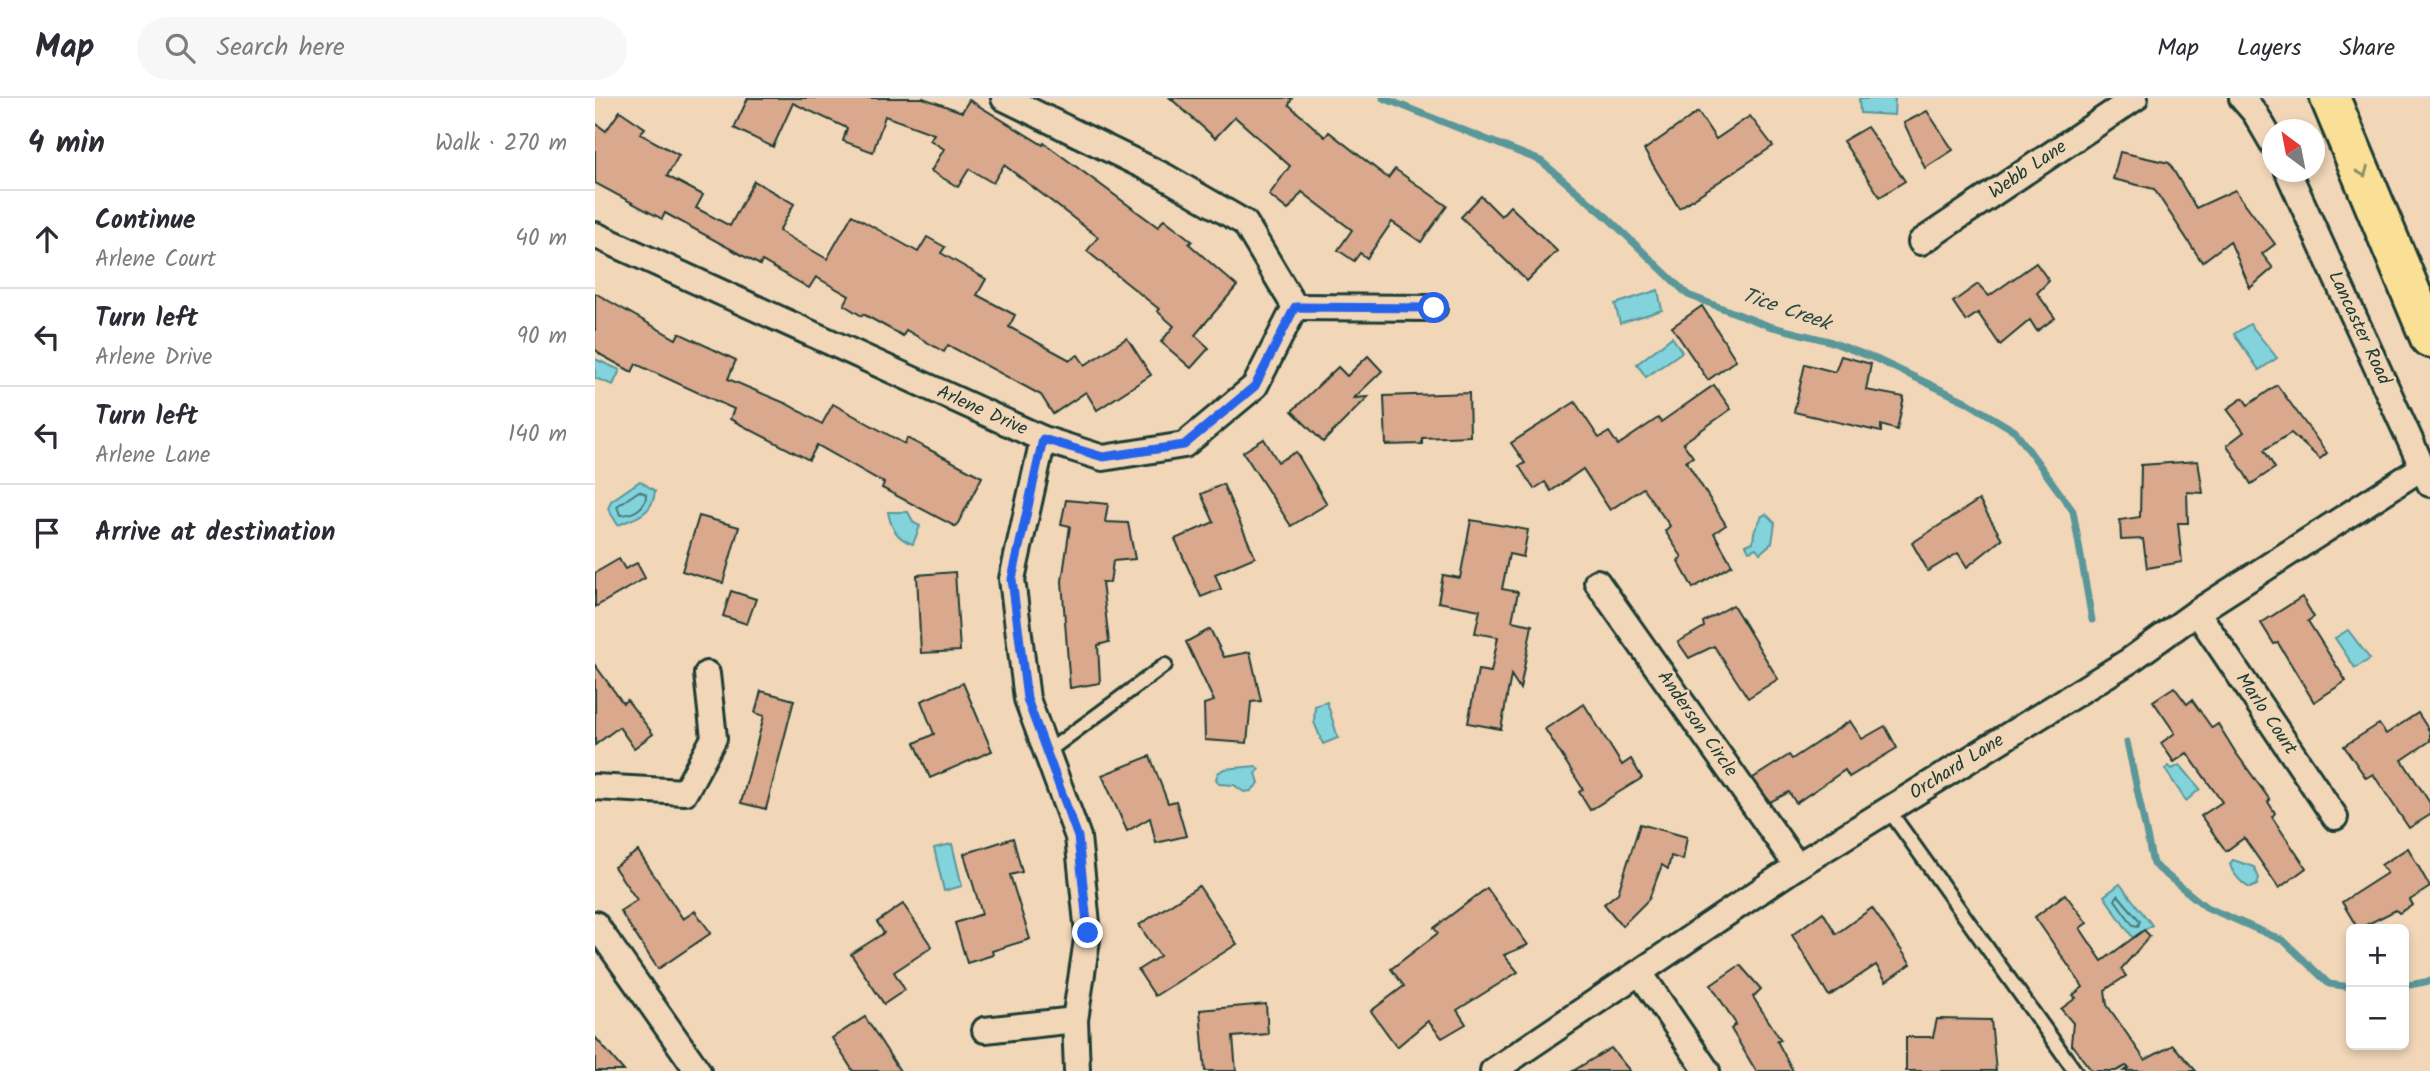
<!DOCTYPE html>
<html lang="en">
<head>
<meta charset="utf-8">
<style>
  body { margin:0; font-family:Kalam,sans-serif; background:#f7f7f7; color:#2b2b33 }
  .controls { position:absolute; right:21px; bottom:21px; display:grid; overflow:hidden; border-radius:10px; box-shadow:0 4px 10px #0003 }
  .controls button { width:63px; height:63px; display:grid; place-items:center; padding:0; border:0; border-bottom:2px solid #e1e1e2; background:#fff; color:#2b2b33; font:35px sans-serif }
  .compass { position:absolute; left:1667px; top:21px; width:63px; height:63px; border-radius:50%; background:#fff; box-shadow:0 4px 10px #0003; rotate:328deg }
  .stop { position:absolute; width:21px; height:21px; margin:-16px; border:5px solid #2563eb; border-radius:50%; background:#fff }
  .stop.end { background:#2563eb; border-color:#fff; box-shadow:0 2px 7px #0008 }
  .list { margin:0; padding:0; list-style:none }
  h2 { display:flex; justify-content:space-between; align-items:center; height:91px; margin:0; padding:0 28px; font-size:30px }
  h2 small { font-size:23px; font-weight:400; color:#7c7c81 }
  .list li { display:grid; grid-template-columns:46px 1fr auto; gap:21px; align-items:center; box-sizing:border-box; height:98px; padding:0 28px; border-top:2px solid #e1e1e2 }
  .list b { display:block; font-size:26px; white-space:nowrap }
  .list p { margin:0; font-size:23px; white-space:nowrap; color:#7c7c81 }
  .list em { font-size:23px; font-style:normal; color:#7c7c81 }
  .icon { flex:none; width:38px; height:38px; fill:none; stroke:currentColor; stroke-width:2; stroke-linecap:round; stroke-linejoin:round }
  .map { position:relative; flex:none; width:1835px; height:973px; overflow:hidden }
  header { display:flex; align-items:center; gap:42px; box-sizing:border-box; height:98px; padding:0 35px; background:#fff; border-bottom:2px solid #e1e1e2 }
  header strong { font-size:33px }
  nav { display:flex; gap:38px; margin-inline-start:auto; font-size:24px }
  .search { width:490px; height:63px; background:#f7f7f7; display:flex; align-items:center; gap:18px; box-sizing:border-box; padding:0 24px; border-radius:38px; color:#7c7c81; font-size:26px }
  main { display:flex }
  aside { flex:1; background:#fff }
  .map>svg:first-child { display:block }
  .water { fill:#82d3dc; stroke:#5a9799; stroke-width:2 }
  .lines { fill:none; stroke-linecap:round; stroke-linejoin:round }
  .shore { stroke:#477977; stroke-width:2 }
  .stream { stroke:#5a9799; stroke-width:7 }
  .building { fill:#daa88c; stroke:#1f3d34; stroke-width:2 }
  .service-casing { stroke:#1f3d34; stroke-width:18 }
  .minor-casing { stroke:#1f3d34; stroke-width:30 }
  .motorway-casing { stroke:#1f3d34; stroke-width:44 }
  .service { stroke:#f1d6b8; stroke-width:12 }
  .minor { stroke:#f1d6b8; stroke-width:24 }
  .motorway { stroke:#fadf96; stroke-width:38 }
  .oneway { stroke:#8c8e65 }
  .route { stroke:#2563eb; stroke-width:9 }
  .labels { text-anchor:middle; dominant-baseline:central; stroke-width:5; stroke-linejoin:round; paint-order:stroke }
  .street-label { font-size:19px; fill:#1f3d34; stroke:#f1d6b8 }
  .water-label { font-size:21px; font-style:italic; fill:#294c45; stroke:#f1d6b8 }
</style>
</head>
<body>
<header>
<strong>Map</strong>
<div class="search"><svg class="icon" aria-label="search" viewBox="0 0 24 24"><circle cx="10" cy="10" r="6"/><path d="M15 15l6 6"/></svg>Search here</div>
<nav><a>Map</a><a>Layers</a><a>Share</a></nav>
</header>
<main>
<aside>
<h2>4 min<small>Walk · 270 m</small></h2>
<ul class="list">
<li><svg class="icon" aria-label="ahead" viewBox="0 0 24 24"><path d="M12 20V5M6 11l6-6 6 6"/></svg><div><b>Continue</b><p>Arlene Court</p></div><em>40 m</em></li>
<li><svg class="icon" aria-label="left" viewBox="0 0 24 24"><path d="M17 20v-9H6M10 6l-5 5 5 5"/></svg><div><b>Turn left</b><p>Arlene Drive</p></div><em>90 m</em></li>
<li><svg class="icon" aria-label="left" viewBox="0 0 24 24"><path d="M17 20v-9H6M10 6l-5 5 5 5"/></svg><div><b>Turn left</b><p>Arlene Lane</p></div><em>140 m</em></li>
<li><svg class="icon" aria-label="arrive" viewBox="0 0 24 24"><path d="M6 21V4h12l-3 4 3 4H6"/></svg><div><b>Arrive at destination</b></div></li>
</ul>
</aside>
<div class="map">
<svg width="1835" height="973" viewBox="0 0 1835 973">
  <rect width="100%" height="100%" fill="#f1d6b8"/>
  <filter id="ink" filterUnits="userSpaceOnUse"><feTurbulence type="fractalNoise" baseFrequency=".0143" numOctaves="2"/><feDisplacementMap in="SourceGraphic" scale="14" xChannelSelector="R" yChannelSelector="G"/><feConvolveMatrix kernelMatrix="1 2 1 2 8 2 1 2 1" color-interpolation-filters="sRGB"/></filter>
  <g filter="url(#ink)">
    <!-- water -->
    <g class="water">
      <polygon points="1300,0 1299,17 1265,15 1264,1"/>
      <polygon points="1063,192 1067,212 1025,225 1020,206"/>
      <polygon points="1655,226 1682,260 1664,272 1639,236"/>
      <polygon points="1077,239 1087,254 1051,279 1042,266"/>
      <polygon points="0,261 25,272 18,287 0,280"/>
      <path d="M45 383 60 393C58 416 41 420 23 427L13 411 16 403Z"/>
      <path d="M293 414H313L319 425 325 428 318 446C302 441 296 430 293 414Z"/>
      <polygon points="1171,416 1180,425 1177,445 1165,455 1161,450 1154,453 1151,447 1158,444 1159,434 1167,418"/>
      <polygon points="1753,532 1775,561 1760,570 1740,540"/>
      <polygon points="732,604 743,640 728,646 719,624 720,608"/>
      <polygon points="1585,667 1605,691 1591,703 1570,671 1574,668 1577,671"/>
      <polygon points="661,668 664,672 661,675 664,685 656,693 649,694 639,687 624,686 621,681 623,675 629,671"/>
      <polygon points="357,746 367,788 349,793 339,750"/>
      <path d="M1638 762 1659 769 1664 780 1662 787 1655 790C1647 786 1637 775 1635 766Z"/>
      <polygon points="1525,786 1557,827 1538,840 1509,798"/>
    </g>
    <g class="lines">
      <!-- shore -->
      <g class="shore">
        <path d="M44 393 51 396C52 410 37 417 25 417L22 408Z"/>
        <polygon points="1523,797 1545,823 1543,828 1538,827 1520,802"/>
      </g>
      <!-- stream -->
      <g class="stream">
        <polyline points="788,0 946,63 1012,119 1093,197 1174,228 1234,243 1281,261 1370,303 1420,333 1478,413 1497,522"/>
        <polyline points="1532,644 1558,766 1611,809 1689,843 1734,886 1756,889"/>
        <polyline points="1809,888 1835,883"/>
      </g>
    </g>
    <!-- building -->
    <g class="building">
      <polygon points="153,0 328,0 367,14 374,2 448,47 449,45 563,129 569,121 597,143 594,146 642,188 600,237 614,250 596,270 566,244 579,228 562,213 564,211 492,153 503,139 409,67 398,85 374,71 363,89 336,73 349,51 335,42 339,36 290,18 278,54 248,43 252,30 198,5 178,49 139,30"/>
      <polygon points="575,0 697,0 694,7 730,39 734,34 793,80 800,71 852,108 826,144 797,124 772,160 765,155 759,163 743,152 757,132 707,94 693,112 674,97 695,68 640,19 620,40"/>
      <polygon points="25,13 50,30 45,36 84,57 72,78 108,97 101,110 135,128 159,83 199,106 184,133 232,161 257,117 323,154 332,139 350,149 346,155 391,181 382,197 420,217 414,229 475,262 483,257 490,267 532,240 556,277 502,312 491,294 458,316 446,297 353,247 349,254 311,232 308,238 268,216 267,218 249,207 254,198 221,179 214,190 167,163 165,167 70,115 67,121 0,85 0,25 11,33"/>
      <polygon points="1332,13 1358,52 1330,70 1309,25"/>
      <polygon points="1103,14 1121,41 1155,18 1178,48 1084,110 1049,52"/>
      <polygon points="1272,29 1310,83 1285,99 1248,43"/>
      <polygon points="1525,54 1574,65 1601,110 1640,92 1680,146 1667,156 1678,170 1655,190 1635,143 1607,164 1559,91 1518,81"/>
      <polygon points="886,98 906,118 915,108 962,153 932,183 866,119"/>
      <polygon points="1441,165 1454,183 1442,195 1460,220 1442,233 1435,222 1405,247 1383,215 1371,223 1358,204 1383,186 1394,198"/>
      <polygon points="0,195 81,241 84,235 141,262 133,281 192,306 227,326 238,306 310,346 312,340 387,379 361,429 287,390 289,385 222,347 214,362 135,321 139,311 41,266 37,274 6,257 0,251"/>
      <polygon points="1107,208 1141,262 1113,282 1077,229"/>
      <polygon points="773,258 787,273 759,300 773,299 728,344 697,313 743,269 752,278"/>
      <polygon points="1246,258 1276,266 1271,292 1309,299 1302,332 1286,327 1286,334 1199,314 1210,266 1240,274"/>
      <polygon points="1119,287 1136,311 1088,345 1098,359 1091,363 1131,427 1119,435 1137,467 1098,490 1083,463 1087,459 1070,433 1075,428 1048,390 1015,412 988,371 956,393 950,384 939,391 924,368 930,365 916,345 980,304 1004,340 1014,334 1023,347 1063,320 1066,324"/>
      <polygon points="1682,287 1732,355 1725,361 1696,335 1669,352 1680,370 1656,386 1632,347 1649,334 1632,311 1648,300 1653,307"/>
      <polygon points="874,295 875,338 827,340 827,346 791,347 789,298"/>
      <polygon points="669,341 683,364 701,354 732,406 696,428 648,354"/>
      <polygon points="1603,363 1608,395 1592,394 1593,425 1583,425 1587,464 1552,470 1548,441 1526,442 1525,422 1545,419 1546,367"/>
      <polygon points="628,386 660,459 620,476 626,491 606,499 580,441 619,424 606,396"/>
      <polygon points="471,402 513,406 510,424 533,425 540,461 518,463 515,485 507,484 514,544 503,547 505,585 475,590 467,483 475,428 466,426"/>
      <polygon points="1384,402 1407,441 1372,469 1363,455 1333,473 1317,445"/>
      <polygon points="104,418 144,429 128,485 87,473"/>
      <polygon points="876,422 933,432 928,459 914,456 907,491 923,494 917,523 937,527 925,591 916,577 906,631 873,625 883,572 896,574 903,539 880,535 885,512 843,504 848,477 865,480"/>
      <polygon points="24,461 30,471 42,465 50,480 0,509 0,475"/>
      <polygon points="360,474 365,553 326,555 322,477"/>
      <polygon points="136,493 161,501 152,526 128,518"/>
      <polygon points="1707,499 1719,519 1713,523 1751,583 1719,604 1683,545 1679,546 1666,525"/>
      <polygon points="1138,507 1183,581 1153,600 1119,548 1094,560 1083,544 1109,529 1108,524"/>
      <polygon points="615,531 629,559 655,554 666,603 656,604 652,645 610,642 609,606 619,603 591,544"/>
      <polygon points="0,567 28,605 32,602 58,636 39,650 24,629 0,647"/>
      <polygon points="368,585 397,653 335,680 320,645 339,636 326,603"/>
      <polygon points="1579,589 1592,606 1597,602 1617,630 1623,626 1641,655 1675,702 1673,704 1680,715 1677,719 1711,770 1684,790 1649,740 1631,753 1606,718 1627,704 1592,655 1579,664 1566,645 1580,635 1558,603"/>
      <polygon points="166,593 199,602 171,711 146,705 169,618 160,615"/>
      <polygon points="989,606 1027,667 1036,661 1047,680 995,712 984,694 988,691 950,631"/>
      <polygon points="1823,615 1835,634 1835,643 1807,662 1835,705 1835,717 1814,730 1778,676 1771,680 1749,648 1784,626 1791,636"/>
      <polygon points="1255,623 1267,641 1290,628 1302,650 1254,679 1250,672 1201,705 1194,694 1175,704 1158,680 1194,657 1197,661"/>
      <polygon points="555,658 573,705 581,703 591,738 561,745 555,720 532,733 507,677"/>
      <polygon points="1045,726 1092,739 1088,762 1076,758 1073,771 1067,767 1054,801 1027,828 1009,806 1023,795"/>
      <polygon points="418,740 427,774 415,777 435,841 397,853 398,857 372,865 360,825 387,816 369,756"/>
      <polygon points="1813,750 1835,789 1815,802 1818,807 1804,815 1801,812 1763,831 1747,804 1792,775 1786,767"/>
      <polygon points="43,753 88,821 100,813 116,835 63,871 25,813 42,802 19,769"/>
      <polygon points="604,788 642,846 560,898 543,872 565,858 544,827"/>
      <polygon points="892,790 933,847 909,857 923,874 862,912 871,926 847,940 833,923 802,949 776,913 809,888 796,871 843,835 839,830"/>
      <polygon points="1470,796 1492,825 1485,830 1507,863 1549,832 1555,838 1526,871 1531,878 1510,892 1512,907 1550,962 1578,947 1601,973 1529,973 1534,970 1531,968 1521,973 1497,973 1476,946 1478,925 1466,911 1481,900 1478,897 1488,889 1440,819"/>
      <polygon points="308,806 337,849 299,874 310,892 289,906 256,856 289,835 282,824"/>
      <polygon points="1277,810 1316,866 1291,883 1281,867 1234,898 1197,837 1228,814 1241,836"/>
      <polygon points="1145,867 1166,891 1158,899 1186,942 1182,943 1198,973 1161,973 1136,931 1141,926 1116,887"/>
      <polygon points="671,906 673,936 638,939 641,973 610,973 605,912"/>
      <polygon points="270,919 305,973 258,973 237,940"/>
      <polygon points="1342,921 1396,922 1401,973 1311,973 1311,939 1338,939"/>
      <polygon points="0,939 29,973 0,973"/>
      <polygon points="1016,950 1035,973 978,973"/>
    </g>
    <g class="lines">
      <defs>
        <g id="service">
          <polyline points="452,654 570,567"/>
          <polyline points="1293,711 1480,973"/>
        </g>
        <g id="minor">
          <polyline points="409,0 569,78 650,125 700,209"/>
          <polyline points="1647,0 1660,15 1678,46"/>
          <polyline points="1693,74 1835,386"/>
          <polyline points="0,137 448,341 508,360 589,347 660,288 700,209"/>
          <polyline points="1326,144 1540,0"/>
          <polyline points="700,209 839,210"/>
          <polyline points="448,341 417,481 432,601 483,739 493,835 480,922 482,973"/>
          <polyline points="1002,484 1202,768"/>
          <polyline points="1602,514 1740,719"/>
          <polyline points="0,689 90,694 119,640 112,576"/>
          <polyline points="0,826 103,973"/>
          <polyline points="1045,875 1112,973"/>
          <polyline points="390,932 480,922"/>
          <polyline points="898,973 1202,768 1534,563 1602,514 1828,369"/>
        </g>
        <polyline id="motorway" points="1735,0 1835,240"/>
      </defs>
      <!-- service casing -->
      <use href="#service" class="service-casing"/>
      <!-- minor casing -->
      <use href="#minor" class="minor-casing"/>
      <!-- motorway casing -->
      <use href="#motorway" class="motorway-casing"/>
      <!-- service -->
      <use href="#service" class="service"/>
      <!-- minor -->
      <use href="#minor" class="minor"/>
      <!-- motorway -->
      <use href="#motorway" class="motorway"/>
    </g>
    <!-- one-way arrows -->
    <defs><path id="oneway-chevron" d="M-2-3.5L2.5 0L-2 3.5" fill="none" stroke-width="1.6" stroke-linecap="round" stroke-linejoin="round" transform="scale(1.75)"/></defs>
    <use class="oneway" href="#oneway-chevron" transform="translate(1768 74) rotate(68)"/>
  </g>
  <g class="lines" filter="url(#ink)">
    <!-- route -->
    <polyline class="route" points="493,835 483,739 432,601 417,481 448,341 508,359 589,347 660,288 700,209 839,210"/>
  </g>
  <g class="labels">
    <!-- street labels -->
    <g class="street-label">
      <text transform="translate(1433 72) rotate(-34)">Webb Lane</text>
      <text transform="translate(1764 230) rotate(65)">Lancaster Road</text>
      <text transform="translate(387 313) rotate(24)">Arlene Drive</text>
      <text transform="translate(1671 616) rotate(56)">Marlo Court</text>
      <text transform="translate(1102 626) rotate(55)">Anderson Circle</text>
      <text transform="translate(1362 669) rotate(-32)">Orchard Lane</text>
    </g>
    <!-- water labels -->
    <g class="water-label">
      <text transform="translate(1191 212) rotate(19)">Tice Creek</text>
    </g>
  </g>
</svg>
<div class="controls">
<button>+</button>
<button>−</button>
</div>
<svg class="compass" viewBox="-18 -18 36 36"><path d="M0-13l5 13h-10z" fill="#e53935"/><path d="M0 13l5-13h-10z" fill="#7c7c81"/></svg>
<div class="stop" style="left:839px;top:210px"></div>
<div class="stop end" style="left:493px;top:835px"></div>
</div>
</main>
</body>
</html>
